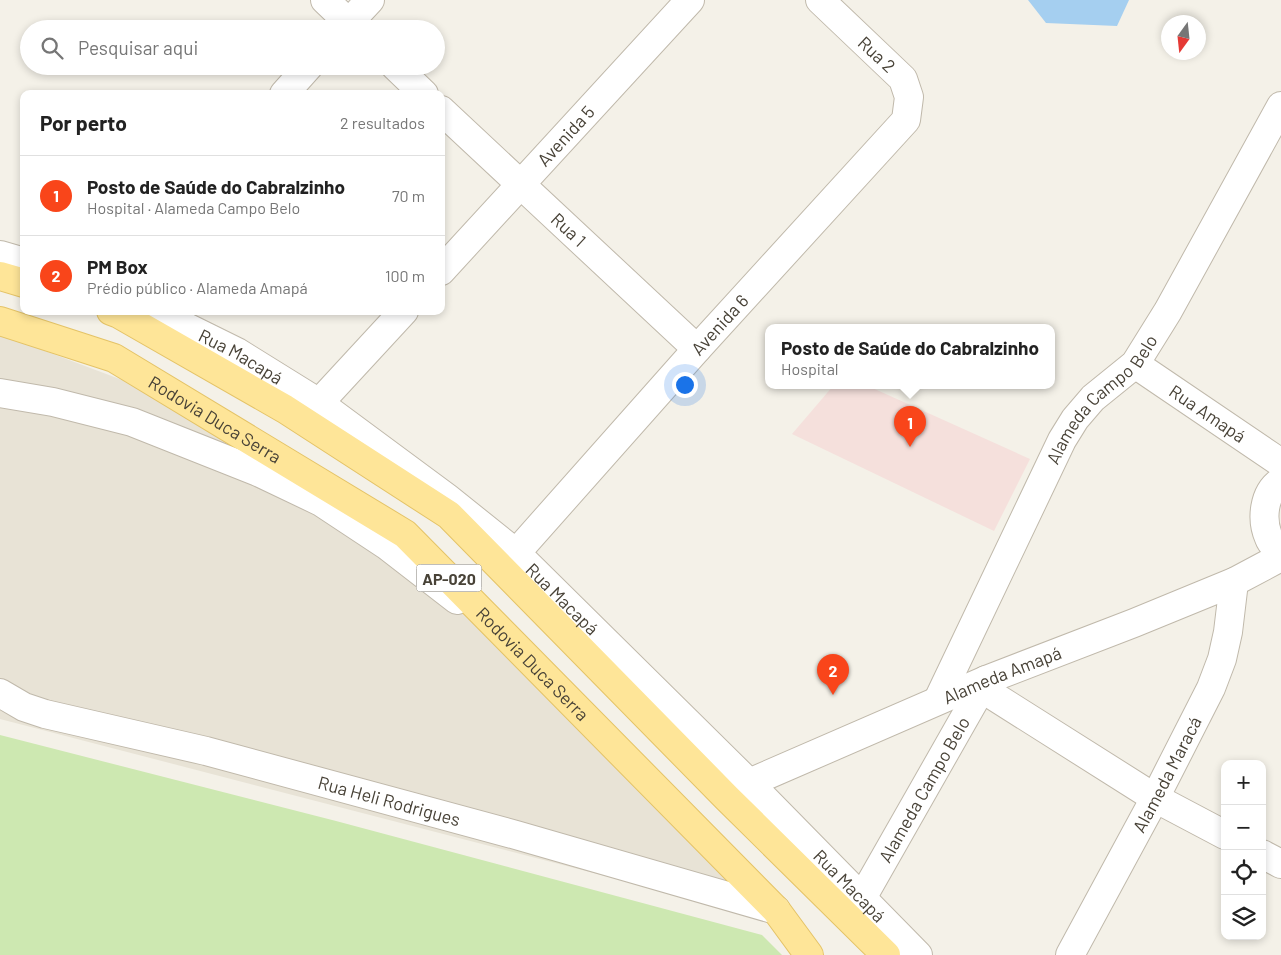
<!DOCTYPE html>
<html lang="pt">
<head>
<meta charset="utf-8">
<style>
  body { margin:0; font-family:Barlow,sans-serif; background:#f6f6f6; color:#222 }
  .controls { position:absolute; right:15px; bottom:15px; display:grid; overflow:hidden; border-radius:10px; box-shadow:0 2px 8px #0003 }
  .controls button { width:45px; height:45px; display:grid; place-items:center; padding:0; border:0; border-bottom:1px solid #e0e0e0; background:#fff; color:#222; font:25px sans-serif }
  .compass { position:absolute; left:1161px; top:15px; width:45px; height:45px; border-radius:50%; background:#fff; box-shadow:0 2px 8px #0003; rotate:195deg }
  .you { position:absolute; left:684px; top:384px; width:18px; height:18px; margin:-12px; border:4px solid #fff; border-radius:50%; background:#1a73e8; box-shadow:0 0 0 8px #1a73e833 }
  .badge { display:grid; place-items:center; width:32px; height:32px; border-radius:50%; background:#f9451a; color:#fff; font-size:16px; font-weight:700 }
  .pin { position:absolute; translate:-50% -41px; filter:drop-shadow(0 1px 2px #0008) }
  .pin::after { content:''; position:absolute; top:26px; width:18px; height:15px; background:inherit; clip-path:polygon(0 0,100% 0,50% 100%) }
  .popup { position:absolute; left:765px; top:324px; width:290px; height:65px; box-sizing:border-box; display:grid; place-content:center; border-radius:10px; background:#fff; filter:drop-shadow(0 1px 4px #0005); font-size:16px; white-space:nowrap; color:#767676 }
  .popup b { font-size:19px; color:#222 }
  .popup::after { content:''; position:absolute; left:50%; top:100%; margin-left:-10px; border:10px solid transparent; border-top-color:#fff }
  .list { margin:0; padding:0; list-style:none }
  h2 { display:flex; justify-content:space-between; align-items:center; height:65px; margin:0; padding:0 20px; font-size:21px }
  h2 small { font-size:16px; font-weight:400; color:#767676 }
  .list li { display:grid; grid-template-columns:32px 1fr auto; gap:15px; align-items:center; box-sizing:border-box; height:80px; padding:0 20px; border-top:1px solid #e0e0e0 }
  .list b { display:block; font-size:19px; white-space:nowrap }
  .list p { margin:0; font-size:16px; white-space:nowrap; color:#767676 }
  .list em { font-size:16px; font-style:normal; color:#767676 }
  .icon { flex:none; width:28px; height:28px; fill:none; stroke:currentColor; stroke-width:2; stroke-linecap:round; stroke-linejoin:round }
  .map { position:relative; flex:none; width:1281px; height:955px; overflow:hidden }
  .search { position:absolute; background:#fff; box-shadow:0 2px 8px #0003; left:20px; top:20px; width:425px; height:55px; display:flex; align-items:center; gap:12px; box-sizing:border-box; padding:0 18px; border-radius:28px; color:#767676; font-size:19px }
  .panel { position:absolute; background:#fff; box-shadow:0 2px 8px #0003; left:20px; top:90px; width:425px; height:225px; border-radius:10px }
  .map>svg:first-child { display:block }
  .residential { fill:#e8e3d6 }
  .medical { fill:#f5e0dc }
  .green { fill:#cde8b1 }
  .water { fill:#a5cff0 }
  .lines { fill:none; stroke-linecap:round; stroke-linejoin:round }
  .minor-casing { stroke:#c0b9ab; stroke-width:30 }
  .major-casing { stroke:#e4c367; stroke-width:30 }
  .minor { stroke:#fff; stroke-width:28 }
  .major { stroke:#fee598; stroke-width:28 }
  .labels { text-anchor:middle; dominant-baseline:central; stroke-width:5; stroke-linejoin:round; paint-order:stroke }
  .shield { fill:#fff; stroke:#7f7b73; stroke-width:1 }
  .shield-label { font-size:16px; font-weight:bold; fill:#484237 }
  .street-label { font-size:18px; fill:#484237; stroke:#fff }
</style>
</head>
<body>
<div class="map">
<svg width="1281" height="955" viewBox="0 0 1281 955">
  <rect width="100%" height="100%" fill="#f4f1e8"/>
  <!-- residential -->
  <polygon class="residential" points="0,334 170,398 423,568 763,917 0,719"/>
  <!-- medical -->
  <polygon class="medical" points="833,386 868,386 1030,459 994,531 792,434"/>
  <!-- green -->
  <polygon class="green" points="0,735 336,821 762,935 782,955 0,955"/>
  <!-- water -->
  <polygon class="water" points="1028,0 1129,0 1117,26 1046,23"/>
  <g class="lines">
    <defs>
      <g id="minor">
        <polyline points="325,0 355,29"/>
        <polyline points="343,29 370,0"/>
        <polyline points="395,66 424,94"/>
        <polyline points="284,94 309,66"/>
        <path id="s1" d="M441 110 697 349"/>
        <polyline points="0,255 24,262"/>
        <path id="s2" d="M441 271 690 0"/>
        <path id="s3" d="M154 311 237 352 319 403 446 497 516 553 749 783 918 955"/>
        <path id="s4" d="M1135 364 1281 463"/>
        <polyline points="0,393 53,402 132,422 258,472 321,502 386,545 457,600"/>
        <polyline points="319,403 404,311"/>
        <path d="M1281 481C1263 493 1261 520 1269 538 1271 544 1277 549 1281 554"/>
        <path id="s5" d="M516 553 697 349 906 120 909 97 903 79 820 0"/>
        <polyline points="981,688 1155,798 1225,835"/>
        <path id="s6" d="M0 693 24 707 45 714 206 751 516 835 776 910"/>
        <path id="s7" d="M938 700 1062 440 1075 419 1093 398 1135 364 1168 311 1281 106"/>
        <path id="s8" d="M735 792 749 783 986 680 1134 623 1234 582 1281 557"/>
        <polyline points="1262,854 1281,864"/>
        <path id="s9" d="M862 898 986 680"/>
        <path id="s10" d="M1070 955 1155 798 1211 688 1222 659 1228 632 1234 582"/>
      </g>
      <g id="major">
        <polyline points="0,276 24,283"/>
        <polyline points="111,311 119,314 285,409 449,515 727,798 886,955"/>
        <path id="s11" d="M0 321 114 358 405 534 776 910 809 955"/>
      </g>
    </defs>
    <!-- minor casing -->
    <use href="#minor" class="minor-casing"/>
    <!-- major casing -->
    <use href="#major" class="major-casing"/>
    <!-- minor -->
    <use href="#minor" class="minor"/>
    <!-- major -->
    <use href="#major" class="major"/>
  </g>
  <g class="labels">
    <!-- shield labels -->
    <rect class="shield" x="416.5" y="564.5" width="65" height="27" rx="4"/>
    <g class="shield-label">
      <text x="449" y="578">AP-020</text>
    </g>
    <!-- street labels -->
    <g class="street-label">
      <text transform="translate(877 54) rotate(43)">Rua 2</text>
      <text stroke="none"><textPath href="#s2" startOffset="184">Avenida 5</textPath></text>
      <text stroke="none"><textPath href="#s1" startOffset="175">Rua 1</textPath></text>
      <text stroke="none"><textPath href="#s5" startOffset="306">Avenida 6</textPath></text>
      <text stroke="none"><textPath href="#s3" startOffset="98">Rua Macapá</textPath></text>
      <text stroke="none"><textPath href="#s7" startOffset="345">Alameda Campo Belo</textPath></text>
      <text stroke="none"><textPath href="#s4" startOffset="88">Rua Amapá</textPath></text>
      <text stroke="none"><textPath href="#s11" startOffset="238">Rodovia Duca Serra</textPath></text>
      <text stroke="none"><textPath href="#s3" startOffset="502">Rua Macapá</textPath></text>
      <text stroke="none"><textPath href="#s11" startOffset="642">Rodovia Duca Serra</textPath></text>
      <text stroke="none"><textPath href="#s8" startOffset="292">Alameda Amapá</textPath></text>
      <text stroke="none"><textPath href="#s10" startOffset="205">Alameda Maracá</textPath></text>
      <text stroke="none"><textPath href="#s9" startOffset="125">Alameda Campo Belo</textPath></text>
      <text stroke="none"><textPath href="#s6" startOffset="405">Rua Heli Rodrigues</textPath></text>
      <text stroke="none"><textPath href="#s3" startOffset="908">Rua Macapá</textPath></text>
    </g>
  </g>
</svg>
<div class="controls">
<button>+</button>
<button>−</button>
<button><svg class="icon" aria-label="locate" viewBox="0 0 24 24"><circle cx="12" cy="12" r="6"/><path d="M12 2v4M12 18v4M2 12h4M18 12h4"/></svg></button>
<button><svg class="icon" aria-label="layers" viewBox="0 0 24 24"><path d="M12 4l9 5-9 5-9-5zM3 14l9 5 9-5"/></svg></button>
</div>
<svg class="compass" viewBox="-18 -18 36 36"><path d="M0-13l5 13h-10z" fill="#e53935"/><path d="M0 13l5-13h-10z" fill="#767676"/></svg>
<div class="you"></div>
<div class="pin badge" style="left:910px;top:447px">1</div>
<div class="popup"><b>Posto de Saúde do Cabralzinho</b>Hospital</div>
<div class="pin badge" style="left:833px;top:695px">2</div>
<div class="search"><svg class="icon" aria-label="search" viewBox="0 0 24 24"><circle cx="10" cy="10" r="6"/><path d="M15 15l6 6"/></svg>Pesquisar aqui</div>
<section class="panel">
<h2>Por perto<small>2 resultados</small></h2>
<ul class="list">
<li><span class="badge">1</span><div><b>Posto de Saúde do Cabralzinho</b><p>Hospital · Alameda Campo Belo</p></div><em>70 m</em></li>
<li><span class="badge">2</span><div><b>PM Box</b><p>Prédio público · Alameda Amapá</p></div><em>100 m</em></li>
</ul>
</section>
</div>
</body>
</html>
